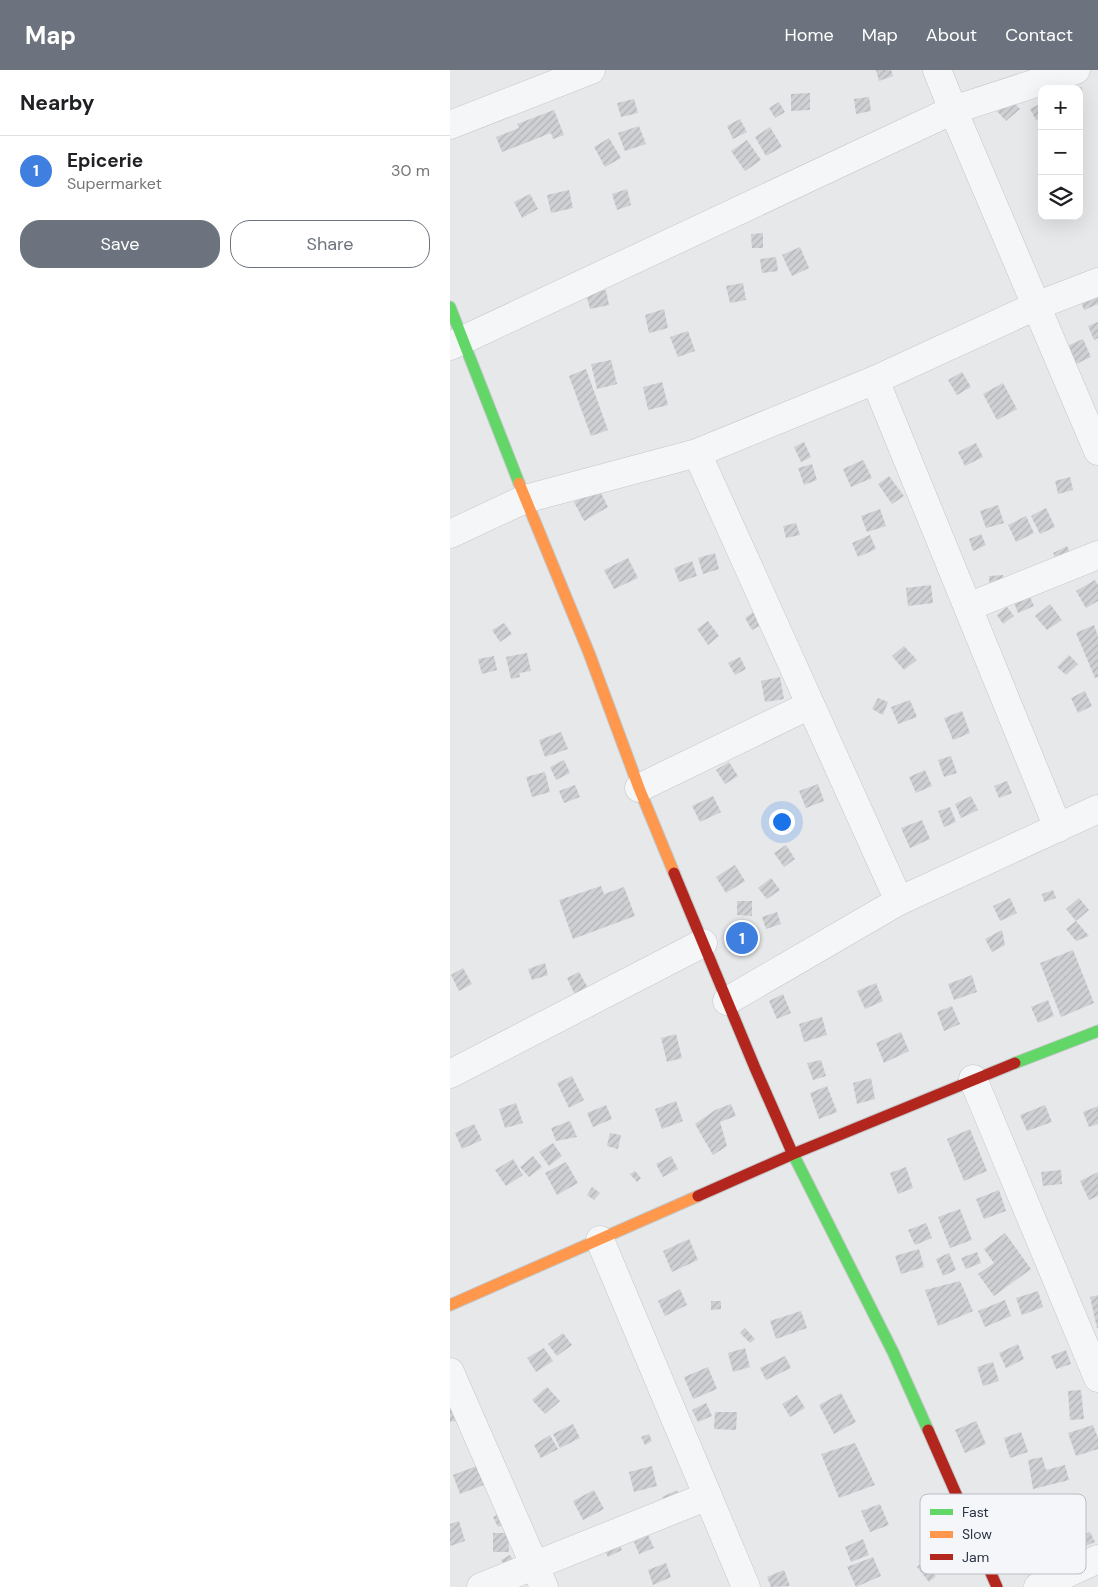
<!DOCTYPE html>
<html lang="en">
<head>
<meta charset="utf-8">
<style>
  body { margin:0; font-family:"DM Sans",sans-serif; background:#f6f6f6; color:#202124 }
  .controls { position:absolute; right:15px; top:15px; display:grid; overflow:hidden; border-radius:10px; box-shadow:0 5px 20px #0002 }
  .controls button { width:45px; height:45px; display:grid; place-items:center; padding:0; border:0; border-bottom:1px solid #e0e0e0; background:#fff; color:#202124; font:25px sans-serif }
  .you { position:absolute; left:331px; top:751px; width:18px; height:18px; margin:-12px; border:4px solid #fff; border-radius:50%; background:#1a73e8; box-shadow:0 0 0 8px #1a73e833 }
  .badge { display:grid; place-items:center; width:32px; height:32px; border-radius:50%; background:#6c737f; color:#fff; font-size:16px; font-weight:700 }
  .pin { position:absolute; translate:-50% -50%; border:2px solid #fff; box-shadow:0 1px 5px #0006 }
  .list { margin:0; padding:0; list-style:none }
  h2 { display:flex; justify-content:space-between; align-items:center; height:65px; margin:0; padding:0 20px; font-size:21px }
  h2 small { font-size:16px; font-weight:400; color:#757577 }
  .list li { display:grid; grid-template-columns:32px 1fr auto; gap:15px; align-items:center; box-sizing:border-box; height:70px; padding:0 20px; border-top:1px solid #e0e0e0 }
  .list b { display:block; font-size:19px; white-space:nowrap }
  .list p { margin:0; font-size:16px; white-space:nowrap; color:#757577 }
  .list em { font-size:16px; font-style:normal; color:#757577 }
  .actions { display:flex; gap:10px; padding:15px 20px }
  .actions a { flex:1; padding:11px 0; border:1px solid #6c737f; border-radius:20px; text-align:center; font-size:18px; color:#6c737f }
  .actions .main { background:#6c737f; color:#fff }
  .icon { flex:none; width:28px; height:28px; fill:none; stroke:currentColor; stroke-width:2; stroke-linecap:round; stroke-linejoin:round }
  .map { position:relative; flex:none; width:648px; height:1517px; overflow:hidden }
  header { display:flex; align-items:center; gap:30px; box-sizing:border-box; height:70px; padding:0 25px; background:#6c737f; color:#fff }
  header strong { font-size:24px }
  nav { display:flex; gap:28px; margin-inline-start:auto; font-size:18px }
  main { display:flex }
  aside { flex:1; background:#fff }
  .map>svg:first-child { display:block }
  .building { fill:url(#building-hatch) }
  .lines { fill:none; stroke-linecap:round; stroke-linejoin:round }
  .street-casing { stroke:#c4c6c8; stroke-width:29 }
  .fast-casing { stroke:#c4c6c8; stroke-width:13 }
  .slow-casing { stroke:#c4c6c8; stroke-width:13 }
  .jam-casing { stroke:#c4c6c8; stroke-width:13 }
  .street { stroke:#f5f6f7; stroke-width:28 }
  .fast { stroke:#63d668; stroke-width:11 }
  .slow { stroke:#ff974d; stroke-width:11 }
  .jam { stroke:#b3261e; stroke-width:11 }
  .key { fill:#f4f6f9; stroke:#b8bcc3; stroke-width:1 }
  .key-label { font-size:14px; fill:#2b3445 }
</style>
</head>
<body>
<header>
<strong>Map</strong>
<nav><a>Home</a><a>Map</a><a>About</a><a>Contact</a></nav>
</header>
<main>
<aside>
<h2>Nearby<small></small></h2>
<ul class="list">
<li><span class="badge" style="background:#3f7fe0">1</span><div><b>Epicerie</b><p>Supermarket</p></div><em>30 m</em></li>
</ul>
<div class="actions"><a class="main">Save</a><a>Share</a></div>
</aside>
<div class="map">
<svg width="648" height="1517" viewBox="0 0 648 1517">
  <defs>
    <pattern id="building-hatch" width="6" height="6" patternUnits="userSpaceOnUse" patternTransform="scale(1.25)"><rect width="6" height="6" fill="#ced0d3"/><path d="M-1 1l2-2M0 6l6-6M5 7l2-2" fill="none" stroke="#b1b3b6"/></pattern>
  </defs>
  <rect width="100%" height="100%" fill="#e6e8ea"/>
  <!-- building -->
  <g class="building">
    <polygon points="426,0 441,0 443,6 429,11"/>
    <polygon points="629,17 632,17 633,33 629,34"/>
    <polygon points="360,23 360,40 341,41 341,24"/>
    <polygon points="558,26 570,39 556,51 544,38"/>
    <polygon points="419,27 421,41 406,44 404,29"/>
    <polygon points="184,29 188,43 171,47 167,33"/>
    <polygon points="329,32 335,42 325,48 319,38"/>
    <polygon points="592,33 592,47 586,50 580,39"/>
    <polygon points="104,40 114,65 103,69 101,63 52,82 46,67 69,58 67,54"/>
    <polygon points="290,49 297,62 283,69 277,56"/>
    <polygon points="189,56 196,74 175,81 168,63"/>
    <polygon points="320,57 332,77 316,86 305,67"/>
    <polygon points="159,68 171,88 155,97 144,77"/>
    <polygon points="297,70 311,90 295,101 281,81"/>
    <polygon points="177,119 181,135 167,140 162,124"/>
    <polygon points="119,120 123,138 101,143 97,125"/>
    <polygon points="80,124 88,139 72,148 64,132"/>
    <polygon points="313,163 313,178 302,178 301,164"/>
    <polygon points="350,177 359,198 342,206 332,185"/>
    <polygon points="326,187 328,201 312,203 310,189"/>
    <polygon points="293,213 296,230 280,233 276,216"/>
    <polygon points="648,219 648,234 634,240 629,227"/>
    <polygon points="156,220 159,235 140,239 136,224"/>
    <polygon points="214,239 218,258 199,263 195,245"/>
    <polygon points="648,252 648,268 644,270 638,256"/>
    <polygon points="238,261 245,281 228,287 220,267"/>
    <polygon points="633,269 641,287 624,295 615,277"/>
    <polygon points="161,290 167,314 147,319 141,294"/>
    <polygon points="136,299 158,360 141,366 119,306"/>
    <polygon points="512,302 521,317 507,325 498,310"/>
    <polygon points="212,312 218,335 198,340 193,317"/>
    <polygon points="553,313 567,339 547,350 533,324"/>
    <polygon points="354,372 361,387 351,392 344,377"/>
    <polygon points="526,373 533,387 515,396 508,382"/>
    <polygon points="413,390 422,408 401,417 393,399"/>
    <polygon points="362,394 367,410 354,415 348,398"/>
    <polygon points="439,406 454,426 442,434 428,414"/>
    <polygon points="620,407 623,420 608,424 605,411"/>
    <polygon points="149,419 158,437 134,451 124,432"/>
    <polygon points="548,435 554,453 536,458 530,441"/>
    <polygon points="596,438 605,457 590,464 581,446"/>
    <polygon points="430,439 436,456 417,462 411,446"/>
    <polygon points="576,446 584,463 566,472 558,455"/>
    <polygon points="346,453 350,465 336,468 333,456"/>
    <polygon points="531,464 536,475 523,481 519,469"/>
    <polygon points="420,465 426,479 408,487 402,473"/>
    <polygon points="617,476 623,490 609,496 603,483"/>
    <polygon points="265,483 269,499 253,504 248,488"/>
    <polygon points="178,488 188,508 164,519 154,500"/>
    <polygon points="242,491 247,506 229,512 224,498"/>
    <polygon points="553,505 554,521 540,522 539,506"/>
    <polygon points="645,510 648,515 648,531 636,538 626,521"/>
    <polygon points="481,515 483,533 458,536 456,518"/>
    <polygon points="576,518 584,536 568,543 561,525"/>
    <polygon points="600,534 612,550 597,560 585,546"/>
    <polygon points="557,537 564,546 553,554 547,545"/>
    <polygon points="305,541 313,554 302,560 295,548"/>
    <polygon points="258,551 269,566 258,575 247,559"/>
    <polygon points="54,553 62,564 50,572 42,560"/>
    <polygon points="644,555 648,566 648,607 645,608 626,563"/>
    <polygon points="454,576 467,590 454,600 442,586"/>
    <polygon points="77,583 81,601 69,603 70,607 61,609 56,587"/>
    <polygon points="619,585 628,594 616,605 607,597"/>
    <polygon points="44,586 47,600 32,604 28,589"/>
    <polygon points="290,587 296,599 285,605 278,593"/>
    <polygon points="330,607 334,629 315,632 311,611"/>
    <polygon points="635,621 642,636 628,643 621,628"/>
    <polygon points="428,628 438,632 433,645 422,639"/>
    <polygon points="460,630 467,647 448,654 441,637"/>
    <polygon points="512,641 520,663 503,670 494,648"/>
    <polygon points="111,662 118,679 95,687 89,670"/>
    <polygon points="501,686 507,703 494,707 488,690"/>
    <polygon points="114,690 120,703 106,710 100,697"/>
    <polygon points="279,692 288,706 275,714 266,700"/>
    <polygon points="475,700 482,716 466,723 459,707"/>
    <polygon points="95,702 100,722 82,727 76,707"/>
    <polygon points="557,711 562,723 549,728 544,716"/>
    <polygon points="368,714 374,731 356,738 349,721"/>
    <polygon points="125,715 130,727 114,733 109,721"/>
    <polygon points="263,726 271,742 250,752 242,736"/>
    <polygon points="521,726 528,740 511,748 505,734"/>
    <polygon points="500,737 506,752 494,757 488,741"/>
    <polygon points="472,750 480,769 460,778 451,758"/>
    <polygon points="336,775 345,789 334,797 324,783"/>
    <polygon points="285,795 295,811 276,823 266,807"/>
    <polygon points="321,808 330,820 317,829 308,818"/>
    <polygon points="151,816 154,824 174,817 185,846 123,869 109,830"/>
    <polygon points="603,820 606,828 594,832 592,824"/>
    <polygon points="560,828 567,843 550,851 543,836"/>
    <polygon points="629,828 639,840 626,851 616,839"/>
    <polygon points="287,831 302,831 302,846 287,845"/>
    <polygon points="327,842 331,854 316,859 312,847"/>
    <polygon points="626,851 639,866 626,871 616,859"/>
    <polygon points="552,860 555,875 542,882 535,869"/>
    <polygon points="623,880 644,933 611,947 590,893"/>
    <polygon points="95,893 98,905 82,910 78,899"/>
    <polygon points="13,898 22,914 9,921 1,905"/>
    <polygon points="129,902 138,918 125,925 117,908"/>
    <polygon points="522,905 527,922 504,930 498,914"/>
    <polygon points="426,913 433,931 415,939 407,921"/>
    <polygon points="333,924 341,943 327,949 319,931"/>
    <polygon points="598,930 604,946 588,953 581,937"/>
    <polygon points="502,936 510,954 494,961 487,942"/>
    <polygon points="372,947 377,965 354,972 349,954"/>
    <polygon points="451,962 459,981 434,993 426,973"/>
    <polygon points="226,964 232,988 217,992 211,968"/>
    <polygon points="371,990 376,1006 363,1010 357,993"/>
    <polygon points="122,1006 134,1030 119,1038 107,1013"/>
    <polygon points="421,1008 425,1029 407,1034 403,1013"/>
    <polygon points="377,1016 387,1042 369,1049 360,1023"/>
    <polygon points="226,1031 233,1051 212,1059 205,1039"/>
    <polygon points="66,1033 73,1053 55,1058 49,1039"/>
    <polygon points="281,1034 286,1046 270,1052 277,1076 263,1085 245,1054 265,1040"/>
    <polygon points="156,1035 162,1049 143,1057 137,1043"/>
    <polygon points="595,1035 602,1052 577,1061 570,1045"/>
    <polygon points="648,1036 648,1054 639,1057 633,1042"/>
    <polygon points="120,1051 127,1067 106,1071 101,1058"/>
    <polygon points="24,1054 32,1070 12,1079 5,1063"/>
    <polygon points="520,1059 537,1101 514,1111 497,1069"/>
    <polygon points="160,1063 171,1065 168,1079 157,1076"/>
    <polygon points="103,1073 112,1086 99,1096 89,1082"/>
    <polygon points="83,1086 92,1097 79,1107 70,1097"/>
    <polygon points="221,1086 228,1099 213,1107 206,1094"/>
    <polygon points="63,1089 73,1105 56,1116 45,1100"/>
    <polygon points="116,1092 128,1113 107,1125 95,1103"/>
    <polygon points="456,1097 463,1118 448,1124 440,1103"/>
    <polygon points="611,1100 612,1114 593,1116 591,1102"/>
    <polygon points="185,1101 191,1108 187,1112 180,1104"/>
    <polygon points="648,1102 648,1126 639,1130 630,1111"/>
    <polygon points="142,1117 150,1123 144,1130 137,1125"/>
    <polygon points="549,1120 556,1141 534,1149 526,1129"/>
    <polygon points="510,1139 522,1170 500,1178 488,1147"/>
    <polygon points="476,1153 482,1168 465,1175 458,1160"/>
    <polygon points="555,1163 581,1199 544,1226 528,1204 544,1193 534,1179"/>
    <polygon points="239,1169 248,1190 222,1202 213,1181"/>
    <polygon points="469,1179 474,1197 451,1204 445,1186"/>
    <polygon points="527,1182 531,1193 516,1199 511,1188"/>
    <polygon points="499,1183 506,1200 493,1206 486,1189"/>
    <polygon points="510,1211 523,1241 488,1256 475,1220"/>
    <polygon points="230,1219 237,1235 215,1246 208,1231"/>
    <polygon points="588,1221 593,1237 572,1245 566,1228"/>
    <polygon points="648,1225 648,1258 647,1258 640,1227"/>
    <polygon points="555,1230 561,1246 535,1257 528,1241"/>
    <polygon points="261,1231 271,1231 271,1239 261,1240"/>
    <polygon points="351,1241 357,1258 326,1269 320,1251"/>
    <polygon points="295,1258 305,1269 300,1273 290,1263"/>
    <polygon points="113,1263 122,1275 107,1286 98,1274"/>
    <polygon points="568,1274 574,1289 556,1298 549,1283"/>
    <polygon points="94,1278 103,1291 86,1302 77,1288"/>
    <polygon points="295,1278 300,1297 283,1302 278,1283"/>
    <polygon points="616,1280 621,1294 606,1299 601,1286"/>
    <polygon points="335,1286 341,1298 316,1310 310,1298"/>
    <polygon points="543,1292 549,1311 533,1316 527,1297"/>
    <polygon points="258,1297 267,1319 243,1329 234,1307"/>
    <polygon points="97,1317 110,1331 95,1344 82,1330"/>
    <polygon points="631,1320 634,1349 620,1350 618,1321"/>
    <polygon points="391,1323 406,1352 384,1364 369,1335"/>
    <polygon points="347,1325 355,1338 340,1347 332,1334"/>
    <polygon points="256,1333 262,1346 248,1352 242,1340"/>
    <polygon points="9,1337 12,1350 0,1352 0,1339"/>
    <polygon points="265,1342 287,1342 286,1360 264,1359"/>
    <polygon points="526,1351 536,1374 515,1383 505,1360"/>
    <polygon points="123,1354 130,1368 110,1378 103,1364"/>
    <polygon points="643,1355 648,1368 648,1379 626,1386 618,1363"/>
    <polygon points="571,1362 578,1382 560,1388 554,1368"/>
    <polygon points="199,1364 202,1371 195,1375 191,1367"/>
    <polygon points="100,1365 108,1379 91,1388 84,1375"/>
    <polygon points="405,1373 425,1415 389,1428 371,1384"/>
    <polygon points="592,1387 596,1400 615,1395 619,1410 583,1419 578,1390"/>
    <polygon points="29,1395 36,1414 10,1424 3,1405"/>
    <polygon points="202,1396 207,1416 184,1422 179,1402"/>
    <polygon points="144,1420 154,1439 133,1450 123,1431"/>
    <polygon points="227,1420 232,1433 218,1439 212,1427"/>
    <polygon points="430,1434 439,1455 420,1462 411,1441"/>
    <polygon points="51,1443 55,1454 48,1457 43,1447"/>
    <polygon points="9,1451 15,1471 0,1476 0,1454"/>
    <polygon points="640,1462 645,1472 630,1478 626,1468"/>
    <polygon points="43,1463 58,1463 59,1482 43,1482"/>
    <polygon points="198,1465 204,1478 189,1484 184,1472"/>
    <polygon points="166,1468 172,1480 158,1487 152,1474"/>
    <polygon points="413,1469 419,1485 401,1492 395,1477"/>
    <polygon points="60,1485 67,1495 59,1501 51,1490"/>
    <polygon points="423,1487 431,1506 406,1517 397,1497"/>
    <polygon points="473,1492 486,1506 479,1512 467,1497"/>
    <polygon points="216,1493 221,1507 203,1515 198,1500"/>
    <polygon points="334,1500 340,1516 321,1517 317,1507"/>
  </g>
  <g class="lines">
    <defs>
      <g id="street">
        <polyline points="487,0 503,40 648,381"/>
        <polyline points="0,55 141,0"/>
        <polyline points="0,276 503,40 626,0"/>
        <polyline points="425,310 608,758"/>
        <polyline points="247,383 449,831"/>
        <polyline points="0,464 75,429 247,383 425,310 586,236 648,212"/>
        <polyline points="518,537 648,485"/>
        <polyline points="189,718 360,635"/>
        <polyline points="277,931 449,831 648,739"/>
        <polyline points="0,1004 253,873"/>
        <polyline points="523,1009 648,1308"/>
        <polyline points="150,1170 296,1517"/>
        <polyline points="0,1302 94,1517"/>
        <polyline points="31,1517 258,1426"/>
        <polyline points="588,1517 648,1489"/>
      </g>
      <g id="fast">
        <polyline points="0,237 69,413"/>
        <polyline points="565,993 648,961"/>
        <polyline points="341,1080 443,1282 478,1360"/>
      </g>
      <g id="slow">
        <polyline points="69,413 139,583 189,718 224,803"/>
        <polyline points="0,1235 248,1126"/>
      </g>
      <g id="jam">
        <polyline points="224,803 305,998 341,1080"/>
        <polyline points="248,1126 343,1084 565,993"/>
        <polyline points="478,1360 547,1517"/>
      </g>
    </defs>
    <!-- street casing -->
    <use href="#street" class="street-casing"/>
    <!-- fast casing -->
    <use href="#fast" class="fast-casing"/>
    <!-- slow casing -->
    <use href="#slow" class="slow-casing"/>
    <!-- jam casing -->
    <use href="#jam" class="jam-casing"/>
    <!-- street -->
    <use href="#street" class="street"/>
    <!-- fast -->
    <use href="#fast" class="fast"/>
    <!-- slow -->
    <use href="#slow" class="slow"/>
    <!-- jam -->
    <use href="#jam" class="jam"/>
  </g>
  <!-- legend -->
  <rect x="470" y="1424" width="166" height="80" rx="8" class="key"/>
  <rect x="480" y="1439" width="23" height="6" fill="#63d668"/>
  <rect x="480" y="1461" width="23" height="7" fill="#ff974d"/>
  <rect x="480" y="1484" width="23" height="6" fill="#b3261e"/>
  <g class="key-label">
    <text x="512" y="1447">Fast</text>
    <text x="512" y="1469">Slow</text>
    <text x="512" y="1492">Jam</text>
  </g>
</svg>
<div class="controls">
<button>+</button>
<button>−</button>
<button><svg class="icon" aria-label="layers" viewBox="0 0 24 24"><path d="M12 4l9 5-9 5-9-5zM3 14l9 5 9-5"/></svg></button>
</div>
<div class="you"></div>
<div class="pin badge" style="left:292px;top:868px;background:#3f7fe0">1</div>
</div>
</main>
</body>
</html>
